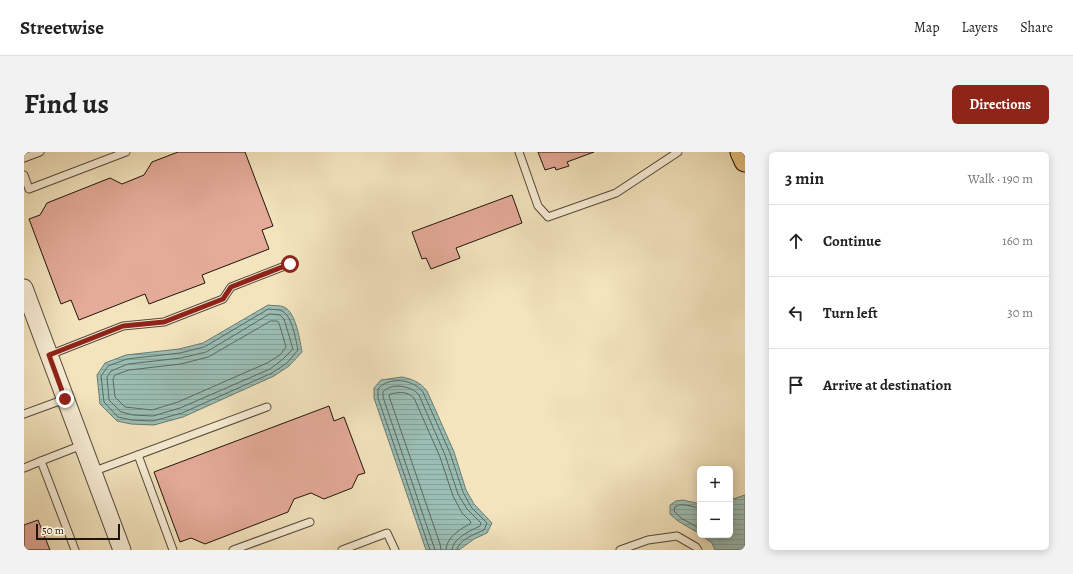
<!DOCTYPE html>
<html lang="en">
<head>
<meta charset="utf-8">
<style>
  body { margin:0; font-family:Alegreya,serif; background:#f2f2f2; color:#222 }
  .controls { position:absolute; right:12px; bottom:12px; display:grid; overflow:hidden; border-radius:6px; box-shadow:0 2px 10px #0003 }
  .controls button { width:36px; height:36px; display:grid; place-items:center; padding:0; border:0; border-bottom:1px solid #e0e0e0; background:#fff; color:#222; font:20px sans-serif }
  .scale { position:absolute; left:12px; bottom:10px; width:84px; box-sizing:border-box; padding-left:4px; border:2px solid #1f130e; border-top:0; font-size:11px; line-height:14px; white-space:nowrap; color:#1f130e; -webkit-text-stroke:3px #f7edd5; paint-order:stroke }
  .stop { position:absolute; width:12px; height:12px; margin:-9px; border:3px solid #8f2418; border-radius:50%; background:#fff }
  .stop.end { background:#8f2418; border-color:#fff; box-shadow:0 1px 4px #0008 }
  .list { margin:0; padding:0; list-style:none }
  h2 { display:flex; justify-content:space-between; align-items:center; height:52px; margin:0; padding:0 16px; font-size:17px }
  h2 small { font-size:13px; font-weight:400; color:#767676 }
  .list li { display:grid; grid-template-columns:26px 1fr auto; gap:12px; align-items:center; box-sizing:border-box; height:72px; padding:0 16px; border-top:1px solid #e0e0e0 }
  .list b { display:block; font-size:15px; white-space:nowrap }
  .list em { font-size:13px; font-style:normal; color:#767676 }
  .icon { flex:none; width:22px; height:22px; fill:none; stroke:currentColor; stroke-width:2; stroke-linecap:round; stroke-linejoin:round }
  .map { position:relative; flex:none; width:721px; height:398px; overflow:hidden; border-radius:6px }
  header { display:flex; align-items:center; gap:24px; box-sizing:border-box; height:56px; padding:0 20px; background:#fff; border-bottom:1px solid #e0e0e0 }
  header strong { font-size:19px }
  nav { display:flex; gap:22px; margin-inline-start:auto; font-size:14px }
  .intro { display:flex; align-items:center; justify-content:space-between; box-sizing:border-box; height:96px; padding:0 24px }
  h1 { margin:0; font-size:28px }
  .button { padding:10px 18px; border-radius:6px; background:#8f2418; color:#fff; font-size:14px; font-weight:700 }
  main { display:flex; gap:24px; padding:0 24px }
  aside { flex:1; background:#fff; border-radius:6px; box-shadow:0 2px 10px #0003 }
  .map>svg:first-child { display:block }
  .water { fill:url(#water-rules); stroke:#697a72 }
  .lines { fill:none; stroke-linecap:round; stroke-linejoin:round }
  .shore { stroke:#5d6861; stroke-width:1 }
  .building { fill:#e5ab99; stroke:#1f130e }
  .service-casing { stroke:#54473a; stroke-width:9 }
  .tertiary-casing { stroke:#54473a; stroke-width:19 }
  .primary-casing { stroke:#1f130e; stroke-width:23 }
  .service { stroke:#f7edd5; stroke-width:7 }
  .tertiary { stroke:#f7edd5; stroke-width:17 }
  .primary { stroke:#eac27f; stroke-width:21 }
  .route { stroke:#8f2418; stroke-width:5 }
</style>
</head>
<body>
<header>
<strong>Streetwise</strong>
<nav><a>Map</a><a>Layers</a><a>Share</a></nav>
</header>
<div class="intro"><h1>Find us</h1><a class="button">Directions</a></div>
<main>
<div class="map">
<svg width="721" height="398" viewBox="0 0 721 398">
  <defs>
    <pattern id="water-rules" width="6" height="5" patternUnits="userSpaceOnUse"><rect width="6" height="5" fill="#9bbeb4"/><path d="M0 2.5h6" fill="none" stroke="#85a29a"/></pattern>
  </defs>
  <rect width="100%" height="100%" fill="#f3e4be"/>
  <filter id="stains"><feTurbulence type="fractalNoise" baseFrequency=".005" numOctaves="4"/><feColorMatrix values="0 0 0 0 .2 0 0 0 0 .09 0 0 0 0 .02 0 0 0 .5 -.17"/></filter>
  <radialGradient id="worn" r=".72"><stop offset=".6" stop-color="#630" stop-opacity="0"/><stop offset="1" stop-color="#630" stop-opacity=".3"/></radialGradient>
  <!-- water -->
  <g class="water">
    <path d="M244 153C249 154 256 153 260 155 272 160 276 189 278 200L265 214 250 224 159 265 130 273 107 272 93 269 76 252 73 223 81 211 102 203 155 197 179 191Z"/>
    <path d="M378 225C388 227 396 230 403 239L430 300 442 338 450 352 468 371 463 381 450 387 435 398H402L350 246V236L357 228Z"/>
    <polygon points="721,343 721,398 691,398 688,391 677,383 706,383 706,348"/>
    <polygon points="659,348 676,352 676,382 654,369 646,362 646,353 652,349"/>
  </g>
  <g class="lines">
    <!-- shore -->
    <g class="shore">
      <path d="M245 157C249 158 255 157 258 159 268 163 272 189 274 198L263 211 248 221 158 261 129 269 108 268 94 265 80 250 77 224 84 214 103 207 156 201 180 195Z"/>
      <polygon points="246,162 256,163 260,167 269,197 259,207 246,217 156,256 129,264 109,263 97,260 85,248 83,225 87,219 104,212 157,206 182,200"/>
      <polygon points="247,169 253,169 255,171 262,195 256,203 243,211 154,250 128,258 101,255 91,245 89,227 91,223 105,218 157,212 184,205"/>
      <path d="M676 356C667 355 658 350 651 355L650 359 657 366 676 377"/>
      <path d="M406 398 354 246V237C365 224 389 227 399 240L426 301 439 340 447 355 463 371 460 378C451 382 434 388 433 398"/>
      <path d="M411 398 359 245V240C367 230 388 234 395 243L421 303 434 342 443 357 457 371 456 374C446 379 429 386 428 398"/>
      <path d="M417 398 416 392 365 244 366 242C376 240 383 239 390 246L416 305 429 344 438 361 447 370 446 372C436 377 422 386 422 398"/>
    </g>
  </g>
  <!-- building -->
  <g class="building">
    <polygon points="154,0 221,0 249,74 238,78 245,97 178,123 181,131 125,152 121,142 55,168 47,148 37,152 5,67 16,63 23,51 86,26 98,32 120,23 128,10"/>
    <polygon points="514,0 570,0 543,10 545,14 532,18 531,15 521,18"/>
    <polygon points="488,43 498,71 432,96 436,106 407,117 402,106 398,107 388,80"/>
    <polygon points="305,254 310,269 320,265 341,321 334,323 328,336 300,347 287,341 270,347 264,360 181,392 167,386 156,390 130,320"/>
    <polygon points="14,368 26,398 0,398 0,373"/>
  </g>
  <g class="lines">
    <defs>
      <g id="service">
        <polyline points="495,0 514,54 524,65 592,41 654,0"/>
        <polyline points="0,6 16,0"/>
        <polyline points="0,23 5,37 102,0"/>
        <polyline points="25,203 99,174 140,170 199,147 207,135 266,112"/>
        <polyline points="0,262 41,247"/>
        <polyline points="114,303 149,398"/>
        <polyline points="0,316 17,309"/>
        <polyline points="68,320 243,255"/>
        <polyline points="51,398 17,309 58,293"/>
        <polyline points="209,398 286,370"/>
        <polyline points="318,398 363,381 371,398"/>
        <polyline points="596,398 624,388 653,384 672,395 674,398"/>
      </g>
      <polyline id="tertiary" points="0,136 98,398"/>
      <polyline id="primary" points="717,0 721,9"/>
    </defs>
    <!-- service casing -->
    <use href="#service" class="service-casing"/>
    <!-- tertiary casing -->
    <use href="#tertiary" class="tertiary-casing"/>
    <!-- primary casing -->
    <use href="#primary" class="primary-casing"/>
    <!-- service -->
    <use href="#service" class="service"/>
    <!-- tertiary -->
    <use href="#tertiary" class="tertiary"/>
    <!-- primary -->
    <use href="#primary" class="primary"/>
  </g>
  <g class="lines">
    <!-- route -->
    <polyline class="route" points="41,247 25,203 99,174 140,170 199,147 207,135 266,112"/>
  </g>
  <rect width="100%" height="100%" filter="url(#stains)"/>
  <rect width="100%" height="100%" fill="url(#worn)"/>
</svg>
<div class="controls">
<button>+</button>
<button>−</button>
</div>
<div class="scale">50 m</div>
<div class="stop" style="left:266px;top:112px"></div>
<div class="stop end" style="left:41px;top:247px"></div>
</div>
<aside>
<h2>3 min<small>Walk · 190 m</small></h2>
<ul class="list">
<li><svg class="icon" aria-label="ahead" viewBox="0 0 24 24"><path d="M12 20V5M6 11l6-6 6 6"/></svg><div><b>Continue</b></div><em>160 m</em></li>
<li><svg class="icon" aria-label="left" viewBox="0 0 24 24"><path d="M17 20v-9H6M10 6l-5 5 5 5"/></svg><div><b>Turn left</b></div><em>30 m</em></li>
<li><svg class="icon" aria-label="arrive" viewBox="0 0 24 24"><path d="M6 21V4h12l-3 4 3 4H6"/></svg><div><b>Arrive at destination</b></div></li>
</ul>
</aside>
</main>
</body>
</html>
